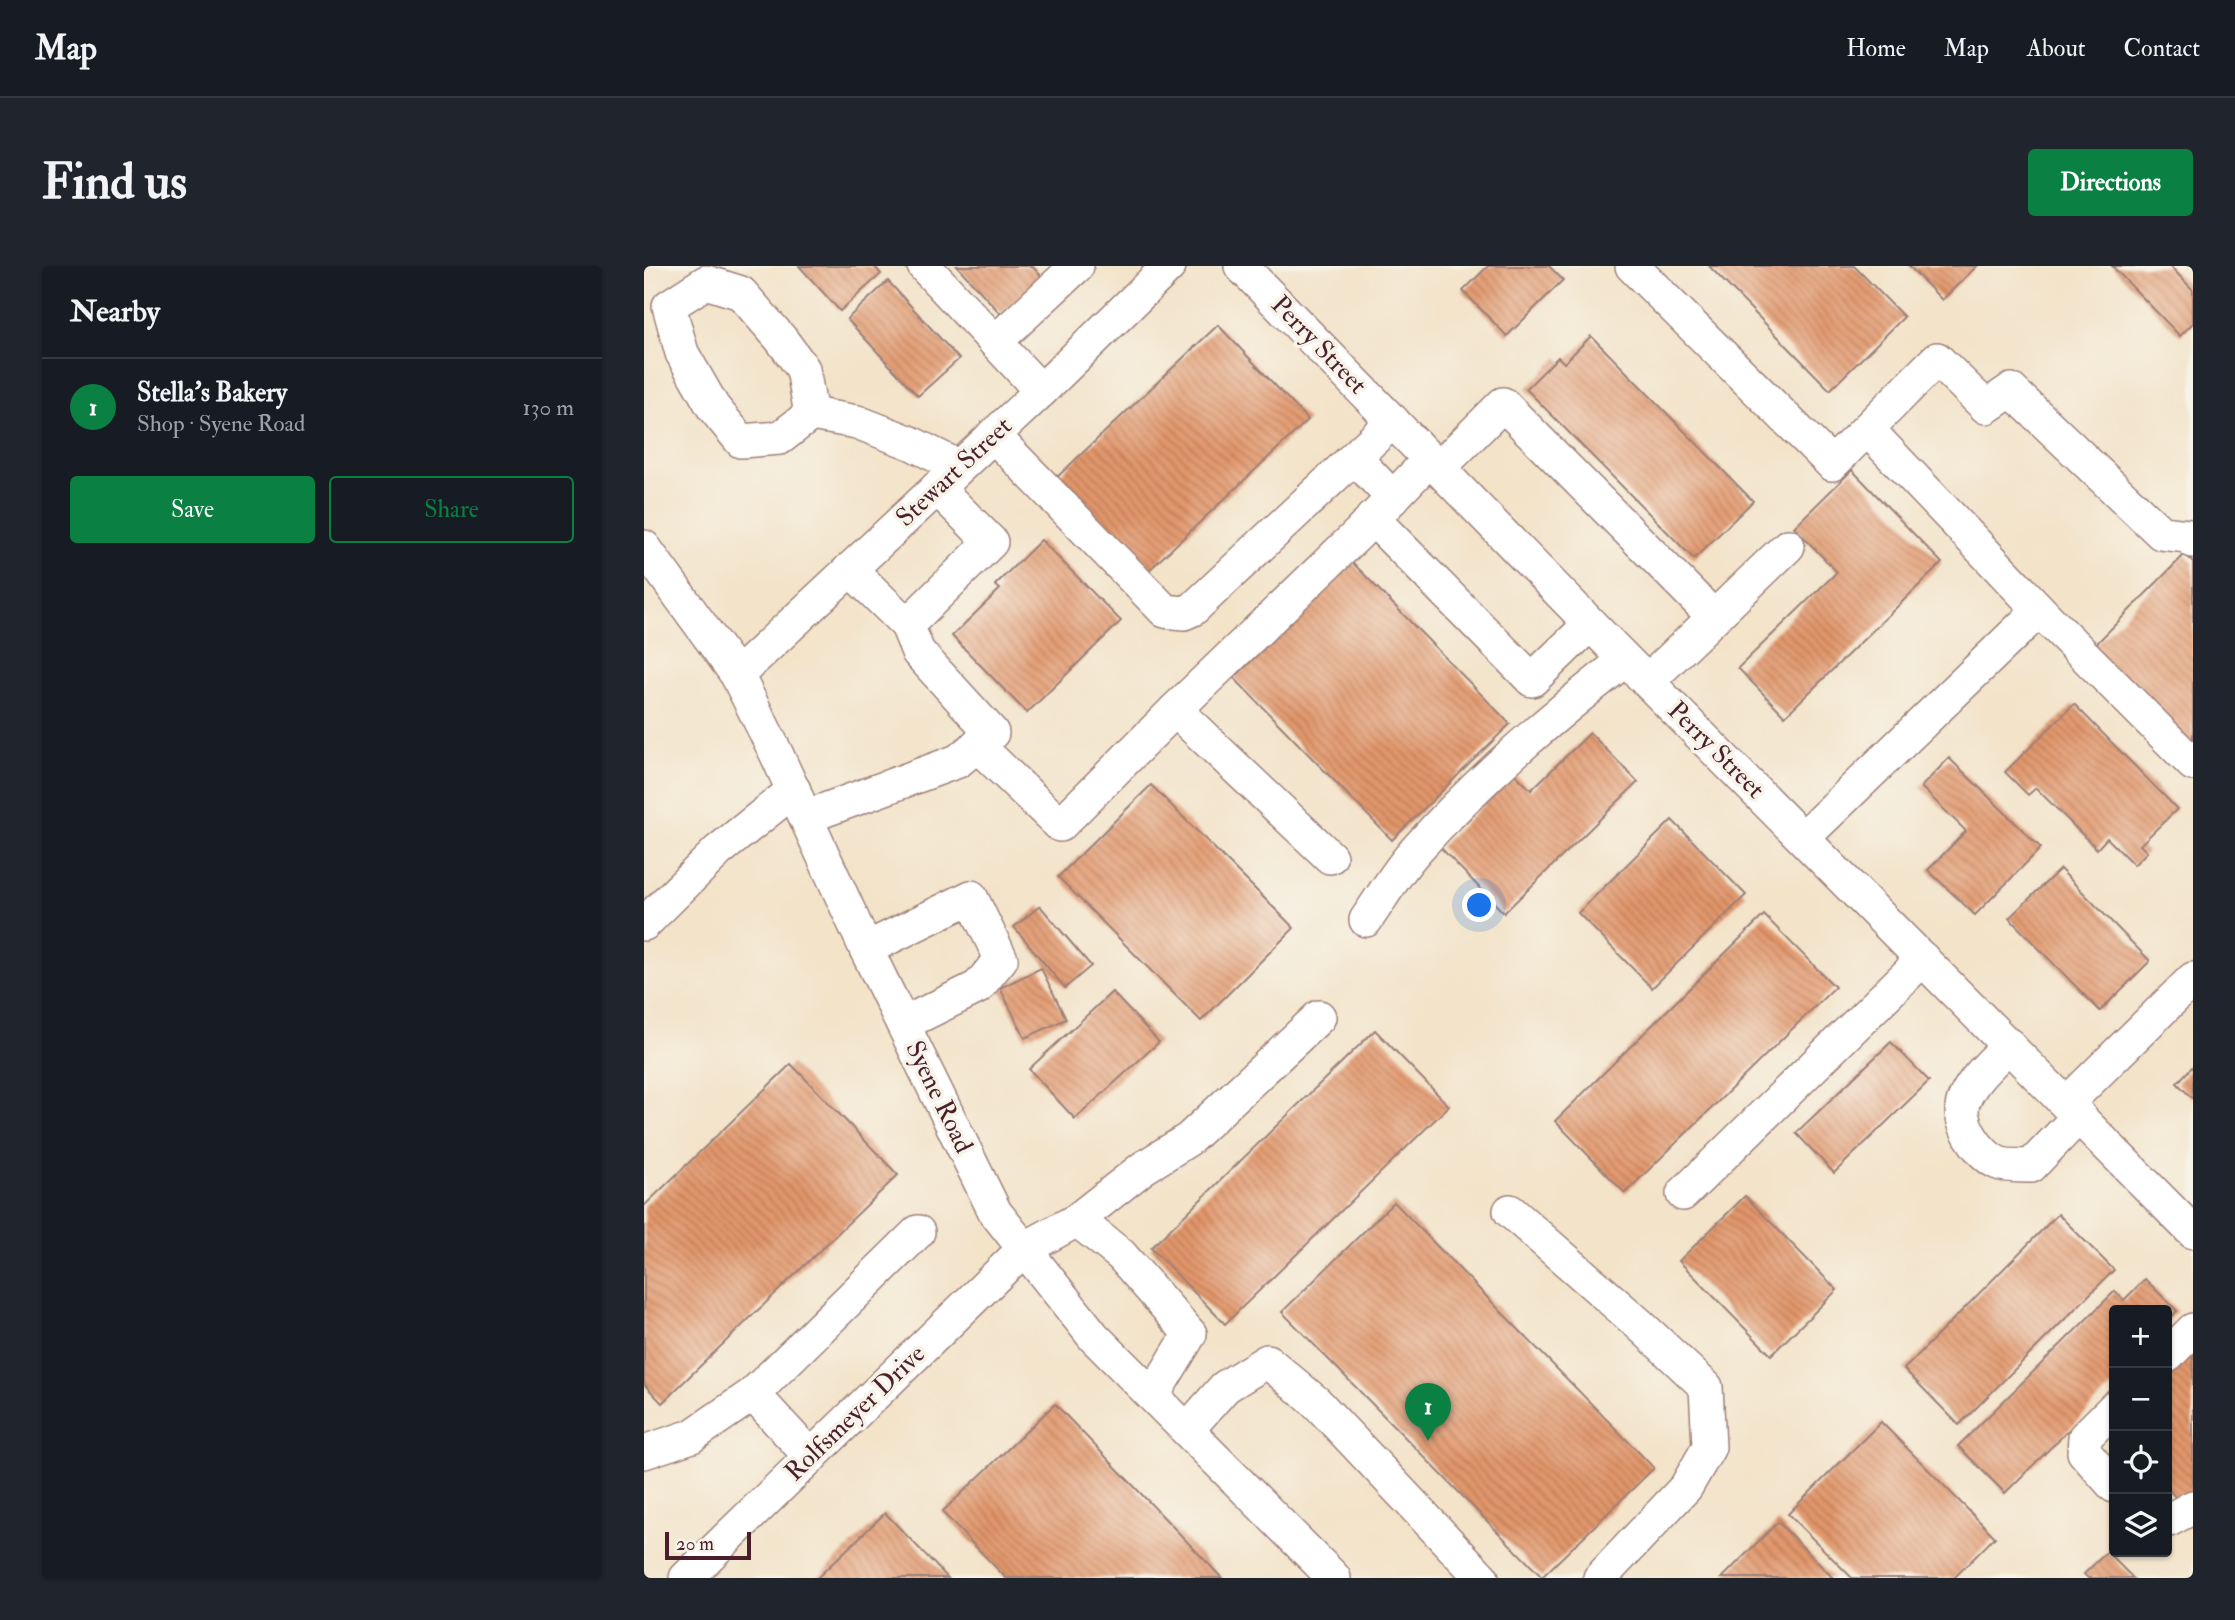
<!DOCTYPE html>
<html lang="en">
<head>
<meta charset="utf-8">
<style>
  body { margin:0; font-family:"IM FELL Double Pica",serif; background:#20242c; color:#f1f3f6 }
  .controls { position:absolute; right:21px; bottom:21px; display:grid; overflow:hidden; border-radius:7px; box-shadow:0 2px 5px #0004 }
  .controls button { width:63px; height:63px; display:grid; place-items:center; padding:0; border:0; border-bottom:2px solid #363941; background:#171b24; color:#f1f3f6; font:35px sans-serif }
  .scale { position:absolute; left:21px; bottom:18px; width:86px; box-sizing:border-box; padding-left:7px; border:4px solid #4a1f2b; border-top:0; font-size:19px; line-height:24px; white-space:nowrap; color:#4a1f2b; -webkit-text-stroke:5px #f7f3e8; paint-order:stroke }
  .you { position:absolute; left:836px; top:640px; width:24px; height:24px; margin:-18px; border:5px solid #fff; border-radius:50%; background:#1a73e8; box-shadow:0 0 0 10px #1a73e833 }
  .badge { display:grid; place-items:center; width:46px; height:46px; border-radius:50%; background:#0b8043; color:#fff; font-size:23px; font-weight:700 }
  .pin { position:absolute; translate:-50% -58px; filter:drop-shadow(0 2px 4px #0008) }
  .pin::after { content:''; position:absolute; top:37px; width:24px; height:21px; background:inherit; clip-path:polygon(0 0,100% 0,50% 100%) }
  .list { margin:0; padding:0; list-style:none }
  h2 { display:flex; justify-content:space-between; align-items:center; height:91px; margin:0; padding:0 28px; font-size:30px }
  h2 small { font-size:23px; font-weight:400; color:#9ea1a6 }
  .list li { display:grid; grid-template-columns:46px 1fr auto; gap:21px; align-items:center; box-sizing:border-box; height:98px; padding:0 28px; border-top:2px solid #363941 }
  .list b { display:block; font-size:26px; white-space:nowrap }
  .list p { margin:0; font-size:23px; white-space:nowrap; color:#9ea1a6 }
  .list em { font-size:23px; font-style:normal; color:#9ea1a6 }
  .actions { display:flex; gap:14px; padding:21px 28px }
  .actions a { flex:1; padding:16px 0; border:2px solid #0b8043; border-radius:7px; text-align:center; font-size:24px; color:#0b8043 }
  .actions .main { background:#0b8043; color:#fff }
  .icon { flex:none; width:38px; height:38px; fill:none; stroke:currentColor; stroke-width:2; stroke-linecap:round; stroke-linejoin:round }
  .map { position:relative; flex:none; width:1549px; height:1312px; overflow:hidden; border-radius:7px }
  header { display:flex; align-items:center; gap:42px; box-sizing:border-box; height:98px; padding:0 35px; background:#171b24; border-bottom:2px solid #363941 }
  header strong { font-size:33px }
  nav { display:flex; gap:38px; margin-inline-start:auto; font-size:24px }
  .intro { display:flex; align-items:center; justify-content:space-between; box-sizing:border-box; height:168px; padding:0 42px }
  h1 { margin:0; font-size:49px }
  .button { padding:18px 32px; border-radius:7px; background:#0b8043; color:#fff; font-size:24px; font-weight:700 }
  main { display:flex; gap:42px; padding:0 42px }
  aside { flex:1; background:#171b24; border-radius:7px; box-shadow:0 2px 5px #0004 }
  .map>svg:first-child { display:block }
  .building { fill:url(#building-back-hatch) }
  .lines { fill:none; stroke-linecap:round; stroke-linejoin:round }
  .minor-casing { stroke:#9e817a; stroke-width:36 }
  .minor { stroke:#fff; stroke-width:33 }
  .labels { text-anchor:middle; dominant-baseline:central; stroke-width:7; stroke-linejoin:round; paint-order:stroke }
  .street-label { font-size:26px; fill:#4a1f2b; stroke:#f7f3e8 }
</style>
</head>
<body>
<header>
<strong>Map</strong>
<nav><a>Home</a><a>Map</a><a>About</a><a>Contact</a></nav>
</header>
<div class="intro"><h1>Find us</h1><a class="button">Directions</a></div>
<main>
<aside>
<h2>Nearby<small></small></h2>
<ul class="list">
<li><span class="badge">1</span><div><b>Stella's Bakery</b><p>Shop · Syene Road</p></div><em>130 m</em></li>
</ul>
<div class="actions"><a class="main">Save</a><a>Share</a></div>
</aside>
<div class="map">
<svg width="1549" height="1312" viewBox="0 0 1549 1312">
  <defs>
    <pattern id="building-back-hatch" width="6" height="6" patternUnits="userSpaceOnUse" patternTransform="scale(1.75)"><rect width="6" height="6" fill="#e2966b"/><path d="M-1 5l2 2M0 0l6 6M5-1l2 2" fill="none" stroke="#b97a58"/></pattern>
  </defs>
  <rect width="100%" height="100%" fill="#f7f3e8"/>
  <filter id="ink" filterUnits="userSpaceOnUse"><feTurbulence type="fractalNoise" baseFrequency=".0143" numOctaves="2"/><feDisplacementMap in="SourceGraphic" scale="14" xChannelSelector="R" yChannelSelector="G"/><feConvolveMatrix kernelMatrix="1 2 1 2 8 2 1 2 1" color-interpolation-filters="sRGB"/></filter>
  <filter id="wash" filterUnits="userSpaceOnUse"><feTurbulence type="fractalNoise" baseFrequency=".00686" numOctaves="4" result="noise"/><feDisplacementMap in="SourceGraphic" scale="28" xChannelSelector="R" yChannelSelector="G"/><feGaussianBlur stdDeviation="1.57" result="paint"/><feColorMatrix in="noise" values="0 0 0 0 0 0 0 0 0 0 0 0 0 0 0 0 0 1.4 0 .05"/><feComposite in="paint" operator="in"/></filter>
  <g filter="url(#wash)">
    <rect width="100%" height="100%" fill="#f3e3c9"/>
    <g id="blocks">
      <!-- building -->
      <g class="building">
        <polygon points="155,0 230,0 237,8 196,45"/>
        <polygon points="313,0 388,0 398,11 357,48"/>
        <polygon points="844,0 905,0 919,14 863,70 819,25"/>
        <polygon points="1065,0 1210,0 1260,51 1186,124"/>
        <polygon points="1265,0 1333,0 1298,34"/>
        <polygon points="1468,0 1526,0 1549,24 1549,57 1536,70"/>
        <polygon points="244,15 315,93 274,130 203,53"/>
        <polygon points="574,59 664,154 501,308 411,213"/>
        <polygon points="947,70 1109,235 1050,293 882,123 914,91 920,97"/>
        <polygon points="1208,204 1298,297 1141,450 1094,402 1193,306 1150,261"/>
        <polygon points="397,274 477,355 383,447 308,370 356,323 351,319"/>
        <polygon points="1541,288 1549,296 1549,481 1448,382"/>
        <polygon points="708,296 866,458 748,574 590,412"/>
        <polygon points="1430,438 1533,543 1496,579 1503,586 1490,599 1463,572 1453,583 1392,522 1384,529 1361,506"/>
        <polygon points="946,467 994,516 860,647 796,581 871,508 887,524"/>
        <polygon points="1305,492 1397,582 1331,649 1284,604 1322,565 1277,521"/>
        <polygon points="507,519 650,662 557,755 414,611"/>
        <polygon points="1028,554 1102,629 1008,722 934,647"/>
        <polygon points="1416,603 1506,695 1456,745 1365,652"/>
        <polygon points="396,640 447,700 421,722 370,661"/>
        <polygon points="1120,649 1191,721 981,927 911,855"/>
        <polygon points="397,702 422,753 381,772 356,722"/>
        <polygon points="468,726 515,776 431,853 385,803"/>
        <polygon points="731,764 805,840 581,1058 507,982"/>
        <polygon points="1247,776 1285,815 1190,907 1152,867"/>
        <polygon points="147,798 254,909 18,1137 0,1118 0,940"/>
        <polygon points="1549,800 1549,833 1533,817"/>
        <polygon points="1101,930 1193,1024 1127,1089 1035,995"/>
        <polygon points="750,936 1010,1202 898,1311 638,1046"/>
        <polygon points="1414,948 1470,1004 1315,1159 1260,1103"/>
        <polygon points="1501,1013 1533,1045 1523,1055 1523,1044 1470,1044 1470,1119 1361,1227 1314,1180 1471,1025 1480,1034"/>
        <polygon points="1549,1075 1549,1224 1536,1236 1523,1222 1523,1101"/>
        <polygon points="411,1138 578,1312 362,1312 298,1246"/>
        <polygon points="1237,1156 1351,1271 1310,1312 1208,1312 1144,1248"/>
        <polygon points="241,1247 304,1312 173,1312"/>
        <polygon points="1134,1256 1189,1312 1078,1312"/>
        <polygon points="1463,1286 1489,1312 1444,1312 1440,1308"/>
      </g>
    </g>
  </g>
  <g filter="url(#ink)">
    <use href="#blocks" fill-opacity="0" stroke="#9e817a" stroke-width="2"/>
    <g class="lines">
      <defs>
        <g id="minor">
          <polyline points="280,0 397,125"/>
          <polyline points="597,0 967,379 1549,966"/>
          <polyline points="988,0 1188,198 1293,93 1342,141 1367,124 1517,267 1544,270 1549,275"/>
          <polygon points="62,16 97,27 137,73 159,103 167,148 136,172 97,175 69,141 38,87 25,40"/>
          <polyline points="351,76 433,0"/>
          <polyline points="167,148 213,156 267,177 315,201"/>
          <polyline points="1223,163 1405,354 1549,498"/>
          <polyline points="349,169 521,345 540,347 549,343 749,155"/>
          <polyline points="711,192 749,232"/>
          <polyline points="795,202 859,138 1070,351"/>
          <polyline points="728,252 888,414 946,358"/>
          <polyline points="0,281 93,409 132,487 224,687 351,946 450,1071 690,1312"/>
          <polyline points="206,303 263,359 347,276 293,222"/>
          <polyline points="93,409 397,125 525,0"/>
          <polyline points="1004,415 1144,280"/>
          <polyline points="333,479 416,559 531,444"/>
          <polyline points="162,551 314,495 348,467 274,386 263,359"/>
          <polyline points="1159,572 1395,344"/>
          <polyline points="686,591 531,444 714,268 786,193"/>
          <path d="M722 654C738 631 753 605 772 584 835 513 907 452 981 394"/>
          <polyline points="0,658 74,585 150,524"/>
          <polyline points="222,683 327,631 357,693 334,721 259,758"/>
          <path d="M1365 779C1349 796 1329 812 1320 834 1311 854 1335 889 1354 897 1363 901 1377 899 1387 900L1435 850"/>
          <polyline points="1423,837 1549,713"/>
          <polyline points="1039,928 1279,693"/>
          <polyline points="866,945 996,1059 1062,1121 1065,1181 1042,1221 956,1312"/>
          <polyline points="433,954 477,989 546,1068 509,1129"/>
          <polyline points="1523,1090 1549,1064"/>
          <polyline points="109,1128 274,966"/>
          <polyline points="1470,1142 1441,1171 1440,1186 1470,1220"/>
          <polyline points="543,1164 581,1121 623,1095 673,1137 838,1312"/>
          <polyline points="0,1186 48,1170 109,1128 167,1191"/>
          <polyline points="1523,1253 1525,1254 1549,1241"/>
          <polyline points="42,1312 380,983 433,954 499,902 545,873 675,751"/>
        </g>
      </defs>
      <!-- minor casing -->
      <use href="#minor" class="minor-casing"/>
      <!-- minor -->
      <use href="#minor" class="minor"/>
    </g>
  </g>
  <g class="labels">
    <!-- street labels -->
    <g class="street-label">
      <text transform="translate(675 79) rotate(46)">Perry Street</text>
      <text transform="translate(310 206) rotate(-43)">Stewart Street</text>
      <text transform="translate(1072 484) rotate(45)">Perry Street</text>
      <text transform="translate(295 831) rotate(64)">Syene Road</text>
      <text transform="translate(211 1147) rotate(-44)">Rolfsmeyer Drive</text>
    </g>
  </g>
</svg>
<div class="controls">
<button>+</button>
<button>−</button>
<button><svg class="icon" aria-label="locate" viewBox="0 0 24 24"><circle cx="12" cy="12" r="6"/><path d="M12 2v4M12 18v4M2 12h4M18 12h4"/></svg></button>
<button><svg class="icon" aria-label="layers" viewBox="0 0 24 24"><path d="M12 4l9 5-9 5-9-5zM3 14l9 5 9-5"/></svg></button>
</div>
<div class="scale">20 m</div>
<div class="you"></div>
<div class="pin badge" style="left:784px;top:1175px">1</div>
</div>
</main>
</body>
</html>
